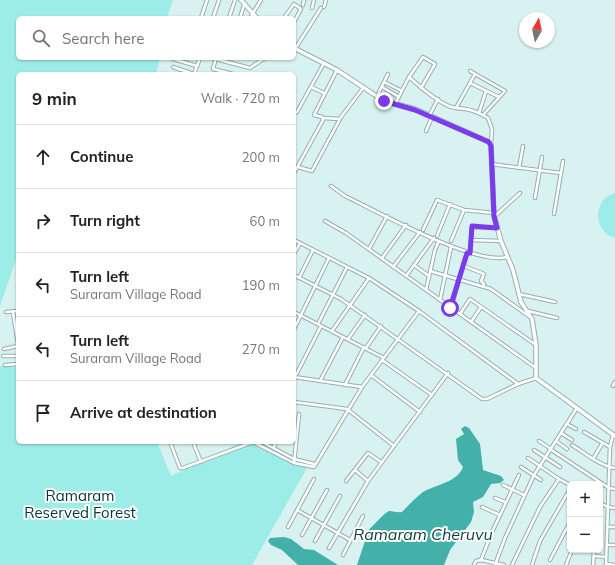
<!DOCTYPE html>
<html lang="en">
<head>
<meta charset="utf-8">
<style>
  body { margin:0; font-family:Mulish,sans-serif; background:#f6f6f6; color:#222 }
  .controls { position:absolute; right:12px; bottom:12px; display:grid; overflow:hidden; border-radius:6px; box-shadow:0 1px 3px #0004 }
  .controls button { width:36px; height:36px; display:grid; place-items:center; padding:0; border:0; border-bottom:1px solid #e0e0e0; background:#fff; color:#222; font:20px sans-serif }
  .compass { position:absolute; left:519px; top:12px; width:36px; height:36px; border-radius:50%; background:#fff; box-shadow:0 1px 3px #0004; rotate:9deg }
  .stop { position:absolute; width:12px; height:12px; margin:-9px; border:3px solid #7c3aed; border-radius:50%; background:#fff }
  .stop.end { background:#7c3aed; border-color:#fff; box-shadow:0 1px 4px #0008 }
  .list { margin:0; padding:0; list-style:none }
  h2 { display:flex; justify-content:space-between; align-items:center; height:52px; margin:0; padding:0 16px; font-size:17px }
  h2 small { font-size:13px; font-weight:400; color:#767676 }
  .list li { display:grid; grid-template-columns:26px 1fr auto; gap:12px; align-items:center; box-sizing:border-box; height:64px; padding:0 16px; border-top:1px solid #e0e0e0 }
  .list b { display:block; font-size:15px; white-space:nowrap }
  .list p { margin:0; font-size:13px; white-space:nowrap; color:#767676 }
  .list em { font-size:13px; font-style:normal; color:#767676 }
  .icon { flex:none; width:22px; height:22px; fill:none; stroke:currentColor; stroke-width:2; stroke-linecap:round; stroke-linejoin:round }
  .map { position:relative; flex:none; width:615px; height:565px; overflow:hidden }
  .search { position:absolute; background:#fff; box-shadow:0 1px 3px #0004; left:16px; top:16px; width:280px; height:44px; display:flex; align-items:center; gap:10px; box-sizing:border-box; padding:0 14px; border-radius:6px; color:#767676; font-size:15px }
  .panel { position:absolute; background:#fff; box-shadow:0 1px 3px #0004; left:16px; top:72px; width:280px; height:372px; border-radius:6px }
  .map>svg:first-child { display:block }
  .green { fill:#9cede8 }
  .water { fill:#43b0aa }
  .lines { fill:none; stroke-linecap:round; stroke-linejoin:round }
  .minor-casing { stroke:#96afad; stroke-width:4.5 }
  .secondary-casing { stroke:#96afad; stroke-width:5.5 }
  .minor { stroke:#fff; stroke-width:2.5 }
  .secondary { stroke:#fff; stroke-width:3.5 }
  .route { stroke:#7c3aed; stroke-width:5 }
  .labels { text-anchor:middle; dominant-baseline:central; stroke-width:4; stroke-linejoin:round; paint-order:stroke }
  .park-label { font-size:15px; fill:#033735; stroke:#fff }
  .water-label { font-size:16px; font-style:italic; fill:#0b3e3c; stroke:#fff }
</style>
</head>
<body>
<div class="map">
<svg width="615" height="565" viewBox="0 0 615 565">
  <rect width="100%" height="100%" fill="#d7f2f0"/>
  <!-- green -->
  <g class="green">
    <polygon points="0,0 173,0 167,18 18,18 18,58 160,58 156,74 18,74 18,254 0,306"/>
    <path d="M615 193V238C593 232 592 199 615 193Z"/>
    <polygon points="0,366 18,367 18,442 157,442 171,476 242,442 261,442 307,468 252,565 0,565"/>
  </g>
  <!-- water -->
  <g class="water">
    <path d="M465 426 469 428 480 444 483 470 501 476 504 480 500 483 491 484 483 497 473 502 474 512 471 522 450 550 444 565H357L365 541 364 535C368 531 385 512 389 511 394 511 397 513 402 512 409 505 415 498 423 492 435 485 458 482 463 467L458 460 456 439 464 434 461 429Z"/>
    <polygon points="284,537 291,539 304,549 314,550 338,565 298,565 282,550 271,545 268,541 270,538"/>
  </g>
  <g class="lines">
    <defs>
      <g id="minor">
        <polyline points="303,5 304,0"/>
        <polyline points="324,7 326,0"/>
        <polyline points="312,8 314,0"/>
        <polyline points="201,18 207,0"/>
        <polyline points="213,18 219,0"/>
        <polyline points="229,18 235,0"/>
        <polyline points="240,18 244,5"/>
        <polyline points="250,18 261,0"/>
        <polyline points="284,18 294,4 301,9 294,22"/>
        <polyline points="295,49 321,8"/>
        <polyline points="212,58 250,68 265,58"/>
        <polyline points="216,58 213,69 233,74"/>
        <polyline points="173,59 197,66"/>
        <polyline points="173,67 194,74"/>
        <polyline points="470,71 475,74"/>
        <polyline points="194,74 200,58"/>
        <path d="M409 77C419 86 443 107 456 108 469 109 477 111 488 118L492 129 491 145"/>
        <polyline points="384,82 402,91"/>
        <polyline points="470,83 499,97"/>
        <polyline points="311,87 324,93"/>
        <polyline points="382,87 399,97"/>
        <polyline points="377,96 388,74"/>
        <polyline points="395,104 409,77 423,57 435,64 421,88"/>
        <polyline points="456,108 475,74 505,91 483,115"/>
        <polyline points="294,113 297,112 324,63"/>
        <polyline points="479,113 486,91"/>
        <polyline points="429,116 438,99"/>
        <polyline points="323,118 340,119"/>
        <polyline points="426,131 432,117"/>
        <polyline points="491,164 561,173"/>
        <polyline points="298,167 312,171 341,117 363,88"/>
        <polyline points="519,168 523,146"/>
        <polyline points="294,173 323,120 322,117 314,115 337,70"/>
        <path d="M331 186 345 196C378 212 475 266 507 257"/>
        <polyline points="535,198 542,157"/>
        <polyline points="554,214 563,161"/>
        <polyline points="495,216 520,193"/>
        <polyline points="325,221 346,233 536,368"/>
        <polyline points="423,230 437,200 464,210 494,213"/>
        <polyline points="437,236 450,204"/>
        <polyline points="294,240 369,278 419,311 518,384"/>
        <polyline points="471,240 501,241"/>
        <polyline points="451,241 464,210"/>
        <polyline points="369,249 387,216"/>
        <polyline points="470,253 472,227 497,228"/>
        <polyline points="294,254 300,243"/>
        <polyline points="382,258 406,225"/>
        <polyline points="414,265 429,276"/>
        <polyline points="464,266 484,274 481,281 484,284 483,286"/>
        <polyline points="393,267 420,232"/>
        <polyline points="430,271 491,289 530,317"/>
        <polyline points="294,275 341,299 482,399 487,399 518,384 536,378"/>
        <polyline points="406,276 434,238"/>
        <polyline points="299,278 313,250"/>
        <polyline points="426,290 435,250 439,241"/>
        <polyline points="519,294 555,302"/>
        <polyline points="440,300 451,247"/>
        <polyline points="451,308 467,253"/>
        <polyline points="528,311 557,318"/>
        <polyline points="6,312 18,311"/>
        <polyline points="13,312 18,344"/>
        <polyline points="294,312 384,358"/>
        <polyline points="460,314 470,299 536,345"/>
        <polyline points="471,322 481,307"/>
        <polyline points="318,324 347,267"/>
        <polyline points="294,329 329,258"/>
        <polyline points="332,331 369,278"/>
        <polyline points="348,339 365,315"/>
        <polyline points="366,348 381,326"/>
        <polyline points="4,349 18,346"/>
        <polyline points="3,356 18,356"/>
        <polyline points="382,360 432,395"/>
        <polyline points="5,365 18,364"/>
        <polyline points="371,375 420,412"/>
        <polyline points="294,377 362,387"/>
        <polyline points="295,377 321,326"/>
        <polyline points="320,381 343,337"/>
        <polyline points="345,385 364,347"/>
        <polyline points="613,386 615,382"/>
        <polyline points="294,402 347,409 394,446"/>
        <polyline points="567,424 576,429"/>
        <polyline points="584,432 610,447"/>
        <polyline points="561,433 572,440"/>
        <polyline points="539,441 551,449"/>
        <polyline points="556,441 567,449"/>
        <polyline points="170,442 180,468 183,468 253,442"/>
        <polyline points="193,442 201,462"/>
        <polyline points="253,442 294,463 314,467 362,387 419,311"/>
        <polyline points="262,442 294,459 314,464"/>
        <path d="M572 445C585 453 600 466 615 468"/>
        <polyline points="274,448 275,442"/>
        <polyline points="550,449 609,488 615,489"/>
        <polyline points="534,450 560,467"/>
        <polyline points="528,458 559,479"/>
        <polyline points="593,459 602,444"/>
        <polyline points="294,463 299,414"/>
        <polyline points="521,467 541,480"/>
        <polyline points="355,470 368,481"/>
        <polyline points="346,481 368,453 381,462"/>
        <polyline points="503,485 524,495"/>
        <polyline points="495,498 505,502"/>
        <polyline points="600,503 608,507 615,508"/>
        <polyline points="482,507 500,515"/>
        <polyline points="297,510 350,540"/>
        <polyline points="288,527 314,479"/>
        <polyline points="608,527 615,527"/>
        <polyline points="302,535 327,490"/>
        <polyline points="315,541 340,496"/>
        <polyline points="607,545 615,545"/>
        <polyline points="329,548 368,481 448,373"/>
        <polyline points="343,555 363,516"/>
        <polyline points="594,556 606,557"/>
        <polyline points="481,560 492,532 519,475"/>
        <polyline points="550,560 570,522"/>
        <polyline points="606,564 615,565"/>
        <polyline points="474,565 476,561 481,560 504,565"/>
        <polyline points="495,565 505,538 534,475 577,408"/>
        <polyline points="512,565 540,507 559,479 570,485"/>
        <polyline points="532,565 540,541 570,489"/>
        <polyline points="566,565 572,550"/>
        <polyline points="593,565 594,550"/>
        <polyline points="606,565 610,447 613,435"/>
      </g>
      <g id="secondary">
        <polyline points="241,0 257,18"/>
        <polyline points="294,48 337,70 384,101 415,109 489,142 491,146 494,216 501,241 513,270 521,302 532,319 536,345 536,378 615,436"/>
      </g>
    </defs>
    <!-- minor casing -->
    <use href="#minor" class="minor-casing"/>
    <!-- secondary casing -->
    <use href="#secondary" class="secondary-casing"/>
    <!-- minor -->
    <use href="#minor" class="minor"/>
    <!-- secondary -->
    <use href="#secondary" class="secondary"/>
  </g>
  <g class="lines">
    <!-- route -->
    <polyline class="route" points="384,101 415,110 489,142 491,146 494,216 497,228 472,226 470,253 467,253 450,308"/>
  </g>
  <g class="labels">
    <!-- park labels -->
    <g class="park-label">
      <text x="80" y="495">Ramaram<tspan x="80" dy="17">Reserved Forest</tspan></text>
    </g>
    <!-- water labels -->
    <g class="water-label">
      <text x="423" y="534">Ramaram Cheruvu</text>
    </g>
  </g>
</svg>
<div class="controls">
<button>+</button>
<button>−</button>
</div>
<svg class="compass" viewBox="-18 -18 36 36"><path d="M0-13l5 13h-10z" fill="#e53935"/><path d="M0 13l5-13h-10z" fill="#767676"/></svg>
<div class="stop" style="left:450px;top:308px"></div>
<div class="stop end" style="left:384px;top:101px"></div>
<div class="search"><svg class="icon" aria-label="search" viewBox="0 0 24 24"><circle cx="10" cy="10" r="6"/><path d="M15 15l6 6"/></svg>Search here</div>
<section class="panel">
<h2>9 min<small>Walk · 720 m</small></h2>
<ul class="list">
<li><svg class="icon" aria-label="ahead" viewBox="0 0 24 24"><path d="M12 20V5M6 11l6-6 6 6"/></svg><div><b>Continue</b></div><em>200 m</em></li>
<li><svg class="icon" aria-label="right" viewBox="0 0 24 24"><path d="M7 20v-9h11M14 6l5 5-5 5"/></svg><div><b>Turn right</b></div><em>60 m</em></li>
<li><svg class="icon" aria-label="left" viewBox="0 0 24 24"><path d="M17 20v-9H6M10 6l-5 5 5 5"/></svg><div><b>Turn left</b><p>Suraram Village Road</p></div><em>190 m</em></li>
<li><svg class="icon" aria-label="left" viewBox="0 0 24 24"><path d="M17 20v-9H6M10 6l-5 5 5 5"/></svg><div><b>Turn left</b><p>Suraram Village Road</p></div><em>270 m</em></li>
<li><svg class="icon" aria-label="arrive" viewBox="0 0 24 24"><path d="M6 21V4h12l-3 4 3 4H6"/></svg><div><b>Arrive at destination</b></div></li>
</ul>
</section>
</div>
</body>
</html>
